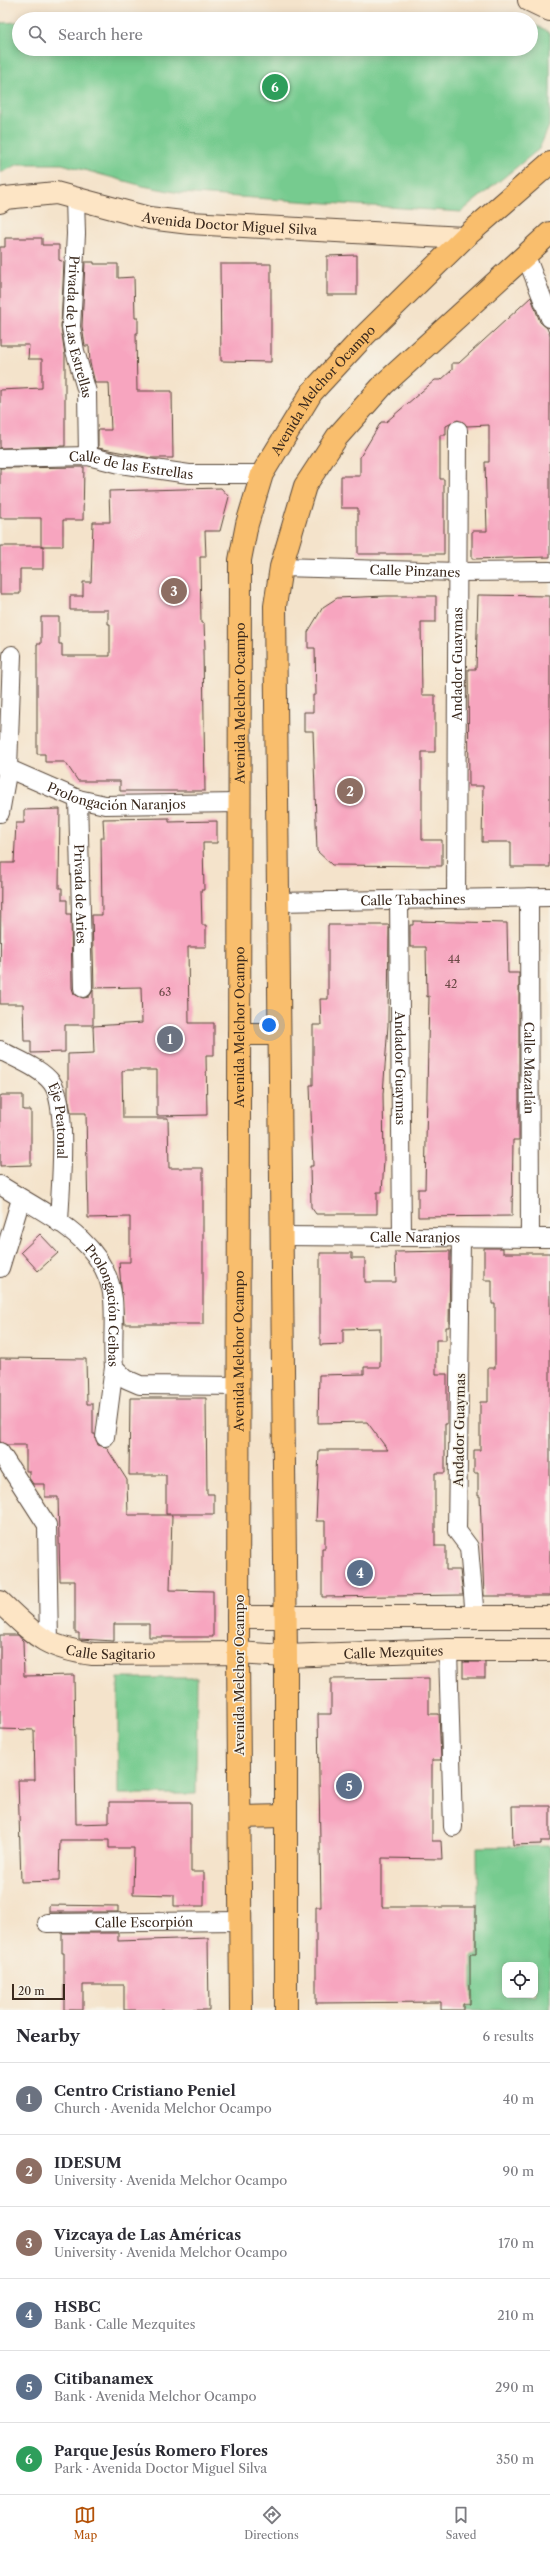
<!DOCTYPE html>
<html lang="en">
<head>
<meta charset="utf-8">
<style>
  body { margin:0; font-family:"Libre Caslon Text",serif; background:#f2f2f3; color:#2b2b33 }
  .controls { position:absolute; right:12px; bottom:12px; display:grid; overflow:hidden; border-radius:8px; box-shadow:0 2px 10px #0003 }
  .controls button { width:36px; height:36px; display:grid; place-items:center; padding:0; border:0; border-bottom:1px solid #e1e1e2; background:#fff; color:#2b2b33; font:20px sans-serif }
  .scale { position:absolute; left:12px; bottom:10px; width:53px; box-sizing:border-box; padding-left:4px; border:2px solid #3b2a1e; border-top:0; font-size:11px; line-height:14px; white-space:nowrap; color:#3b2a1e; -webkit-text-stroke:3px #f7f3e8; paint-order:stroke }
  .you { position:absolute; left:269px; top:1025px; width:14px; height:14px; margin:-10px; border:3px solid #fff; border-radius:50%; background:#1a73e8; box-shadow:0 0 0 6px #1a73e833 }
  .badge { display:grid; place-items:center; width:26px; height:26px; border-radius:50%; background:#b45309; color:#fff; font-size:13px; font-weight:700 }
  .pin { position:absolute; translate:-50% -50%; border:2px solid #fff; box-shadow:0 1px 4px #0006 }
  .list { margin:0; padding:0; list-style:none }
  h2 { display:flex; justify-content:space-between; align-items:center; height:52px; margin:0; padding:0 16px; font-size:17px }
  h2 small { font-size:13px; font-weight:400; color:#7c7c81 }
  .list li { display:grid; grid-template-columns:26px 1fr auto; gap:12px; align-items:center; box-sizing:border-box; height:72px; padding:0 16px; border-top:1px solid #e1e1e2 }
  .list b { display:block; font-size:15px; white-space:nowrap }
  .list p { margin:0; font-size:13px; white-space:nowrap; color:#7c7c81 }
  .list em { font-size:13px; font-style:normal; color:#7c7c81 }
  .icon { flex:none; width:22px; height:22px; fill:none; stroke:currentColor; stroke-width:2; stroke-linecap:round; stroke-linejoin:round }
  .map { position:relative; flex:none; width:550px; height:2010px; overflow:hidden }
  .search { position:absolute; background:#fff; box-shadow:0 2px 10px #0003; left:12px; right:12px; top:12px; height:44px; display:flex; align-items:center; gap:10px; box-sizing:border-box; padding:0 14px; border-radius:22px; color:#7c7c81; font-size:15px }
  .sheet { height:484px; background:#fff }
  nav { display:flex; justify-content:space-around; align-items:center; box-sizing:border-box; height:56px; border-top:1px solid #e1e1e2; background:#fff; font-size:11px; color:#7c7c81 }
  nav a { display:grid; justify-items:center; gap:2px }
  nav .on { color:#b45309 }
  .map>svg:first-child { display:block }
  .green { fill:#76cb8f; stroke:#587a56; fill-rule:evenodd }
  .building { fill:#f7a5bf }
  .lines { fill:none; stroke-linecap:round; stroke-linejoin:round }
  .street-casing { stroke:#574638; stroke-width:20 }
  .secondary-casing { stroke:#574638; stroke-width:24 }
  .primary-casing { stroke:#574638; stroke-width:24 }
  .street { stroke:#fff; stroke-width:18 }
  .secondary { stroke:#fde5c5; stroke-width:22 }
  .primary { stroke:#f9be6d; stroke-width:22 }
  .labels { text-anchor:middle; dominant-baseline:central; stroke-width:3; stroke-linejoin:round; paint-order:stroke }
  .number-label { font-size:11px; fill:#6a4946 }
  .street-label { font-size:13px; fill:#3b2a1e; stroke:#f7f3e8 }
</style>
</head>
<body>
<div class="map">
<svg width="550" height="2010" viewBox="0 0 550 2010">
  <rect width="100%" height="100%" fill="#f7f3e8"/>
  <filter id="ink" filterUnits="userSpaceOnUse"><feTurbulence type="fractalNoise" baseFrequency=".025" numOctaves="2"/><feDisplacementMap in="SourceGraphic" scale="8" xChannelSelector="R" yChannelSelector="G"/><feConvolveMatrix kernelMatrix="1 2 1 2 8 2 1 2 1" color-interpolation-filters="sRGB"/></filter>
  <filter id="wash" filterUnits="userSpaceOnUse"><feTurbulence type="fractalNoise" baseFrequency=".012" numOctaves="4" result="noise"/><feDisplacementMap in="SourceGraphic" scale="16" xChannelSelector="R" yChannelSelector="G"/><feGaussianBlur stdDeviation="0.9" result="paint"/><feColorMatrix in="noise" values="0 0 0 0 0 0 0 0 0 0 0 0 0 0 0 0 0 1.4 0 .05"/><feComposite in="paint" operator="in"/></filter>
  <g filter="url(#wash)">
    <rect width="100%" height="100%" fill="#f4e3cb"/>
    <!-- green -->
    <g class="green">
      <polygon points="19,22 19,49 531,49 531,24 544,29 550,34 550,124 539,149 461,212 180,193 143,186 62,164 19,164 0,173 0,23"/>
      <polygon points="118,1678 197,1678 196,1794 118,1794"/>
      <path d="M550 1846V2010H465V2006L472 2005V1956L478 1955 477 1847ZM505 1965H535V1995H505Z"/>
    </g>
    <g id="blocks">
      <!-- building -->
      <g class="building">
        <polygon points="5,238 42,238 42,245 59,245 59,260 64,262 61,327 65,355 65,446 0,448 0,390 42,388 42,359 28,359 29,345 0,345 0,247 5,247"/>
        <polygon points="357,255 357,295 327,295 327,256"/>
        <polygon points="85,262 94,262 94,264 118,264 118,278 134,277 135,318 138,318 138,333 136,333 137,391 172,391 173,458 151,458 98,448 98,430 111,430 109,383 95,383 90,363 89,346 85,346 82,326"/>
        <polygon points="220,264 271,264 271,362 221,361"/>
        <polygon points="531,297 540,322 547,328 550,335 550,557 472,559 472,531 487,531 485,462 489,462 489,425 467,426 458,420 446,426 446,435 440,435 440,479 444,479 444,554 358,554 358,508 341,508 341,476 360,476 360,457 381,422 386,422 435,380 441,380 452,370 452,363 459,363"/>
        <polygon points="84,467 83,520 63,520 63,546 41,546 41,518 0,518 0,468"/>
        <polygon points="221,488 229,497 220,531 205,531 206,557 200,557 201,623 204,623 205,649 203,649 205,791 120,791 120,781 78,781 65,762 45,762 45,754 37,754 37,644 41,644 41,617 59,617 59,644 62,644 62,656 110,656 110,624 108,624 108,610 70,610 70,596 83,596 83,582 91,582 93,522 110,522 109,491"/>
        <polygon points="0,546 43,546 43,569 20,569 20,594 0,594"/>
        <polygon points="478,595 550,596 550,867 511,867 511,842 482,842 483,786 469,786 468,669 476,669"/>
        <polygon points="386,596 436,596 436,622 421,622 422,695 435,695 435,752 422,752 422,840 442,840 442,866 332,865 317,851 313,731 304,731 304,712 313,712 313,695 316,695 315,648 308,648 308,632 323,607 337,598"/>
        <polygon points="60,809 59,888 62,888 62,900 67,900 67,914 71,914 72,988 74,994 83,998 89,997 93,990 93,1025 65,1025 65,1052 31,1053 31,1041 24,1041 23,1004 0,1004 1,863 14,863 16,823 24,823 24,810"/>
        <polygon points="169,818 169,822 217,821 217,843 203,843 204,890 201,890 202,925 206,925 206,947 188,947 189,1023 214,1023 214,1055 206,1055 207,1115 157,1116 157,1070 125,1070 122,1072 123,1118 168,1118 169,1168 203,1168 203,1324 124,1324 119,1262 130,1262 130,1217 88,1218 86,1113 71,1113 68,1097 68,1054 94,1053 93,1026 142,1023 141,987 94,988 92,915 102,915 101,838 104,838 103,819"/>
        <polygon points="413,921 507,923 508,973 519,973 519,1140 513,1140 512,1216 418,1217 418,1189 425,1189 429,996 427,997 426,947 410,947 410,925 413,925"/>
        <polygon points="328,925 389,925 388,1025 383,1094 384,1161 382,1192 377,1192 377,1214 316,1214 311,1207 310,1166 313,1166 310,1085 313,1085 313,1025 321,1025 320,999 328,999"/>
        <polygon points="2,1095 23,1095 23,1110 31,1110 31,1165 0,1166 0,1096"/>
        <polygon points="40,1234 58,1253 38,1271 21,1252"/>
        <polygon points="484,1248 503,1248 503,1253 550,1253 550,1596 484,1596 480,1496 478,1496 478,1473 474,1473 474,1450 480,1450 480,1402 488,1402 488,1368 495,1368 495,1304 492,1304 492,1280 484,1280"/>
        <polygon points="450,1251 449,1327 446,1327 446,1340 436,1340 436,1374 447,1374 447,1424 445,1424 445,1473 435,1473 435,1546 446,1546 446,1570 460,1570 463,1595 322,1597 322,1548 325,1548 325,1521 316,1521 319,1450 388,1450 367,1422 318,1423 319,1375 364,1374 364,1367 380,1367 380,1328 343,1329 343,1344 320,1345 320,1253 352,1253 352,1258 365,1258 365,1282 396,1282 395,1252"/>
        <polygon points="0,1358 86,1359 87,1404 93,1404 93,1434 95,1434 98,1445 106,1447 127,1480 128,1515 172,1515 170,1590 213,1591 213,1637 149,1637 149,1624 114,1624 114,1641 79,1639 79,1633 75,1633 75,1581 60,1581 58,1497 45,1497 45,1484 33,1484 29,1478 29,1471 26,1471 26,1445 7,1445 0,1442"/>
        <polygon points="130,1398 206,1398 207,1494 214,1494 214,1514 166,1514 166,1475 129,1475"/>
        <polygon points="0,1635 18,1635 23,1641 24,1676 74,1675 76,1824 109,1823 109,1802 191,1802 191,1872 204,1872 204,1906 174,1906 174,1895 133,1894 134,1848 109,1848 109,1840 60,1840 59,1881 21,1882 18,1780 35,1780 34,1730 0,1729"/>
        <rect x="463" y="1662" width="22" height="16"/>
        <polygon points="429,1678 429,1714 439,1714 441,1760 432,1760 432,1841 441,1841 442,1859 382,1858 382,1907 476,1907 476,1954 470,1954 470,2004 463,2004 463,2010 441,2010 441,2002 316,2003 316,1907 321,1907 318,1714 331,1714 331,1679"/>
        <polygon points="512,1806 550,1806 550,1841 541,1841 541,1844 513,1845"/>
        <polygon points="49,1905 118,1906 118,1912 49,1912"/>
        <polygon points="62,1933 118,1933 118,1941 208,1938 209,2010 124,2010 124,1985 83,1985 83,2010 64,2010 64,1953 62,1953"/>
      </g>
    </g>
  </g>
  <g filter="url(#ink)">
    <use href="#blocks" fill-opacity="0" stroke="#574638" stroke-width="1"/>
    <g class="lines">
      <defs>
        <g id="street">
          <path id="s1" d="M75 197 76 234 71 327 75 351 87 392 88 456"/>
          <polyline points="526,256 550,318"/>
          <path id="s2" d="M0 458 88 456 120 464 189 474H262"/>
          <path id="s3" d="M281 567 458 572 550 571"/>
          <path id="s4" d="M0 765 78 799 105 805 238 803"/>
          <path id="s5" d="M78 799 83 988"/>
          <polyline points="0,813 8,768 12,655"/>
          <path id="s6" d="M529 897 530 1238"/>
          <path id="s7" d="M456 899 458 430"/>
          <path id="s8" d="M399 900 402 1237"/>
          <path id="s9" d="M276 902 550 897"/>
          <path id="s10" d="M0 1050C16 1059 41 1068 52 1083 69 1107 60 1191 59 1223"/>
          <path id="s11" d="M0 1185C45 1214 106 1239 113 1299 115 1321 112 1345 114 1367L126 1379 140 1385 240 1386"/>
          <path id="s12" d="M280 1236 550 1238"/>
          <polyline points="461,1238 457,1531 469,1547 475,1618"/>
          <polyline points="0,1268 21,1199"/>
          <polyline points="105,1437 114,1367"/>
          <polyline points="0,1452 47,1525 49,1644"/>
          <polyline points="448,1650 453,1827"/>
          <path id="s13" d="M47 1923 241 1921"/>
        </g>
        <g id="secondary">
          <polyline points="529,0 550,10"/>
          <path id="s14" d="M0 202 5 198 56 193 149 218 190 223 464 238"/>
          <path id="s15" d="M0 1602C34 1634 44 1648 93 1654L238 1653 286 1656 448 1650H550"/>
          <polyline points="238,1617 550,1617"/>
        </g>
        <g id="primary">
          <polyline points="239,1034 278,1034"/>
          <polyline points="240,1817 286,1816"/>
          <path id="s16" d="M241 2010 238 1653 240 560 247 524 262 474 312 392 364 336 464 238 550 163"/>
          <polyline points="286,2010 286,1656 275,606 281,567 305,486 337,437 384,384 550,233"/>
        </g>
      </defs>
      <!-- street casing -->
      <use href="#street" class="street-casing"/>
      <!-- secondary casing -->
      <use href="#secondary" class="secondary-casing"/>
      <!-- primary casing -->
      <use href="#primary" class="primary-casing"/>
      <!-- street -->
      <use href="#street" class="street"/>
      <!-- secondary -->
      <use href="#secondary" class="secondary"/>
      <!-- primary -->
      <use href="#primary" class="primary"/>
    </g>
  </g>
  <g class="labels">
    <!-- number labels -->
    <g class="number-label">
      <text x="454" y="959">44</text>
      <text x="451" y="984">42</text>
      <text x="165" y="992">63</text>
    </g>
    <!-- street labels -->
    <g class="street-label">
      <text stroke="none"><textPath href="#s14" startOffset="235">Avenida Doctor Miguel Silva</textPath></text>
      <text stroke="none"><textPath href="#s1" startOffset="131">Privada de Las Estrellas</textPath></text>
      <text stroke="none"><textPath href="#s16" startOffset="1643">Avenida Melchor Ocampo</textPath></text>
      <text stroke="none"><textPath href="#s2" startOffset="132">Calle de las Estrellas</textPath></text>
      <text stroke="none"><textPath href="#s3" startOffset="134">Calle Pinzanes</textPath></text>
      <text stroke="none"><textPath href="#s7" startOffset="235">Andador Guaymas</textPath></text>
      <text stroke="none"><textPath href="#s16" startOffset="1307">Avenida Melchor Ocampo</textPath></text>
      <text stroke="none"><textPath href="#s4" startOffset="123">Prolongación Naranjos</textPath></text>
      <text stroke="none"><textPath href="#s5" startOffset="95">Privada de Aries</textPath></text>
      <text stroke="none"><textPath href="#s9" startOffset="137">Calle Tabachines</textPath></text>
      <text stroke="none"><textPath href="#s16" startOffset="983">Avenida Melchor Ocampo</textPath></text>
      <text stroke="none"><textPath href="#s8" startOffset="168">Andador Guaymas</textPath></text>
      <text stroke="none"><textPath href="#s6" startOffset="171">Calle Mazatlán</textPath></text>
      <text stroke="none"><textPath href="#s10" startOffset="101">Eje Peatonal</textPath></text>
      <text stroke="none"><textPath href="#s12" startOffset="135">Calle Naranjos</textPath></text>
      <text stroke="none"><textPath href="#s11" startOffset="171">Prolongación Ceibas</textPath></text>
      <text stroke="none"><textPath href="#s16" startOffset="659">Avenida Melchor Ocampo</textPath></text>
      <text transform="translate(459 1430) rotate(-89)">Andador Guaymas</text>
      <text stroke="none"><textPath href="#s15" startOffset="127">Calle Sagitario</textPath></text>
      <text stroke="none"><textPath href="#s15" startOffset="410">Calle Mezquites</textPath></text>
      <text transform="translate(239 1675) rotate(-90)">Avenida Melchor Ocampo</text>
      <text stroke="none"><textPath href="#s13" startOffset="97">Calle Escorpión</textPath></text>
    </g>
  </g>
</svg>
<div class="controls">
<button><svg class="icon" aria-label="locate" viewBox="0 0 24 24"><circle cx="12" cy="12" r="6"/><path d="M12 2v4M12 18v4M2 12h4M18 12h4"/></svg></button>
</div>
<div class="scale">20 m</div>
<div class="you"></div>
<div class="pin badge" style="left:170px;top:1039px;background:#6b7280">1</div>
<div class="pin badge" style="left:350px;top:791px;background:#8d6e63">2</div>
<div class="pin badge" style="left:174px;top:591px;background:#8d6e63">3</div>
<div class="pin badge" style="left:360px;top:1573px;background:#5c6f8a">4</div>
<div class="pin badge" style="left:349px;top:1786px;background:#5c6f8a">5</div>
<div class="pin badge" style="left:275px;top:87px;background:#2e9e5b">6</div>
<div class="search"><svg class="icon" aria-label="search" viewBox="0 0 24 24"><circle cx="10" cy="10" r="6"/><path d="M15 15l6 6"/></svg>Search here</div>
</div>
<section class="sheet">
<h2>Nearby<small>6 results</small></h2>
<ul class="list">
<li><span class="badge" style="background:#6b7280">1</span><div><b>Centro Cristiano Peniel</b><p>Church · Avenida Melchor Ocampo</p></div><em>40 m</em></li>
<li><span class="badge" style="background:#8d6e63">2</span><div><b>IDESUM</b><p>University · Avenida Melchor Ocampo</p></div><em>90 m</em></li>
<li><span class="badge" style="background:#8d6e63">3</span><div><b>Vizcaya de Las Américas</b><p>University · Avenida Melchor Ocampo</p></div><em>170 m</em></li>
<li><span class="badge" style="background:#5c6f8a">4</span><div><b>HSBC</b><p>Bank · Calle Mezquites</p></div><em>210 m</em></li>
<li><span class="badge" style="background:#5c6f8a">5</span><div><b>Citibanamex</b><p>Bank · Avenida Melchor Ocampo</p></div><em>290 m</em></li>
<li><span class="badge" style="background:#2e9e5b">6</span><div><b>Parque Jesús Romero Flores</b><p>Park · Avenida Doctor Miguel Silva</p></div><em>350 m</em></li>
</ul>
</section>
<nav>
<a class="on"><svg class="icon" aria-label="map" viewBox="0 0 24 24"><path d="M3 6l6-2 6 2 6-2v14l-6 2-6-2-6 2zM9 4v14M15 6v14"/></svg>Map</a>
<a><svg class="icon" aria-label="directions" viewBox="0 0 24 24"><path d="M12 3l9 9-9 9-9-9zM9 14v-3h6M13 9l2 2-2 2"/></svg>Directions</a>
<a><svg class="icon" aria-label="saved" viewBox="0 0 24 24"><path d="M7 4h10v16l-5-4-5 4z"/></svg>Saved</a>
</nav>
</body>
</html>
